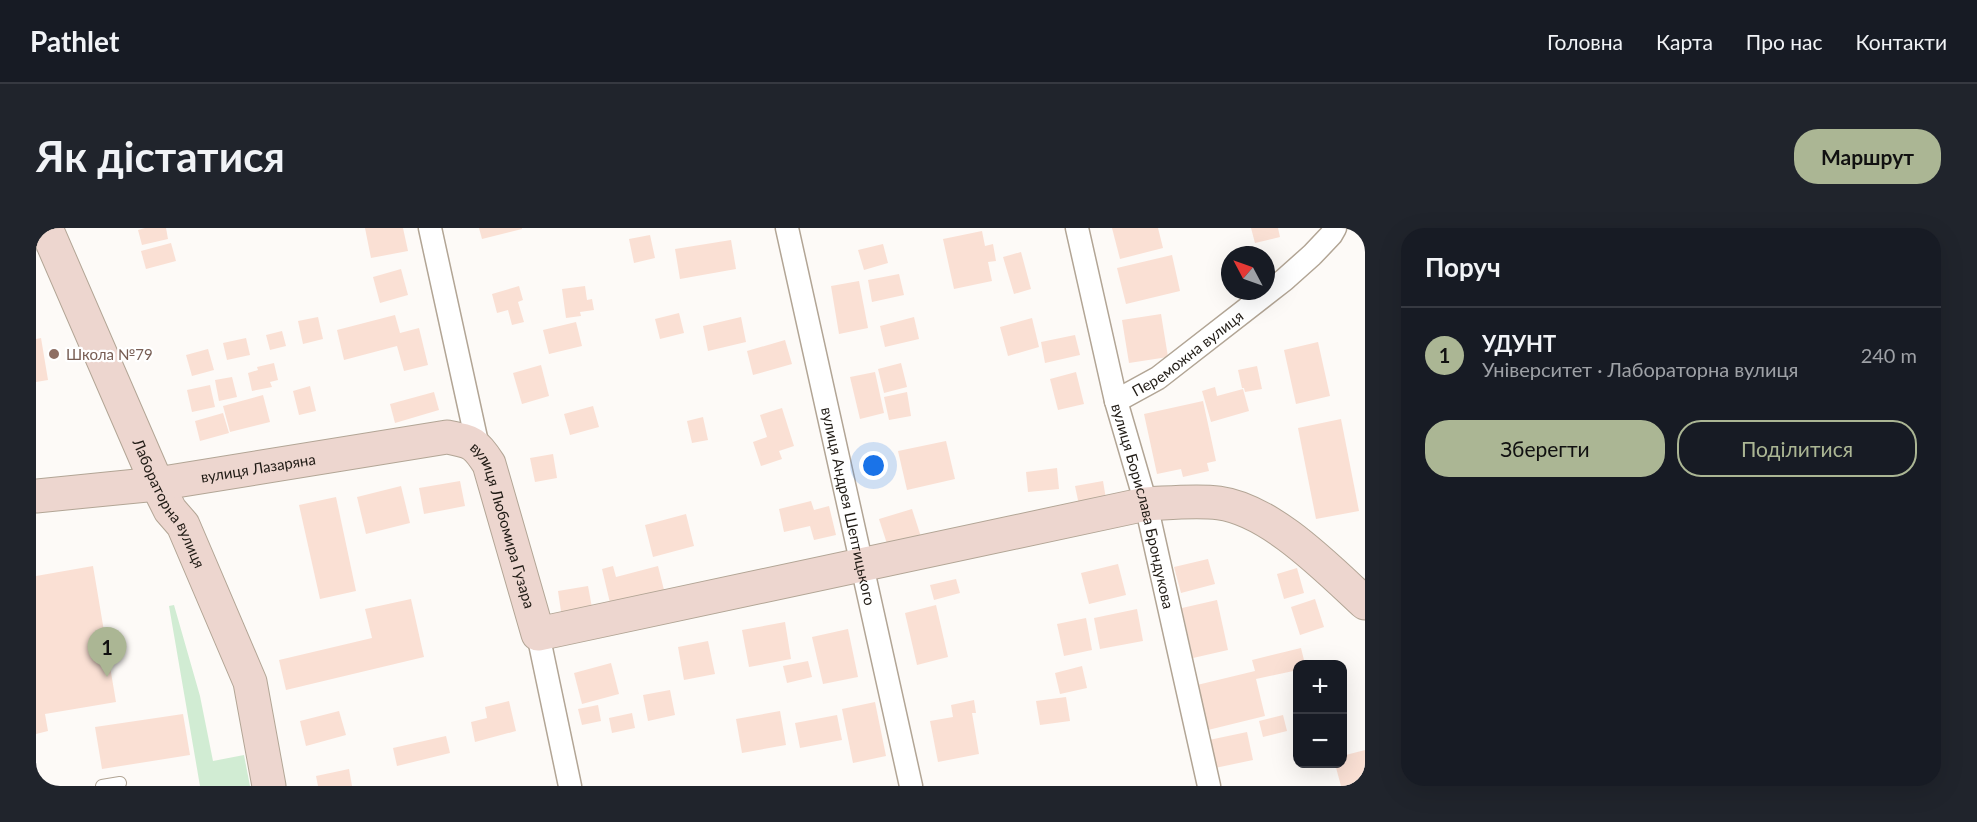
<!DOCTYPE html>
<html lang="uk">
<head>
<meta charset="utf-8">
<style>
  body { margin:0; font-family:Lato,sans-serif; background:#20242c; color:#f1f3f6 }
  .controls { position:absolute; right:18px; bottom:18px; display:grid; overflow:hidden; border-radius:12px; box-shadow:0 6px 24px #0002 }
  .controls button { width:54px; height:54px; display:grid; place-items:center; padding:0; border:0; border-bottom:2px solid #363941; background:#171b24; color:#f1f3f6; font:30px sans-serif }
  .compass { position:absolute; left:1185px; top:18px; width:54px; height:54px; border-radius:50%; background:#171b24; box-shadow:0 6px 24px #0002; rotate:311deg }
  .you { position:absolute; left:838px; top:238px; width:21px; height:21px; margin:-15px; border:4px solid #fff; border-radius:50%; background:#1a73e8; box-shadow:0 0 0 9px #1a73e833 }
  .badge { display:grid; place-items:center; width:39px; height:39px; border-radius:50%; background:#abb694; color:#111; font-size:20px; font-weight:700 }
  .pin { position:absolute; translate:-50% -50px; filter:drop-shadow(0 2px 3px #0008) }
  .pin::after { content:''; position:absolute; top:32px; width:21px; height:18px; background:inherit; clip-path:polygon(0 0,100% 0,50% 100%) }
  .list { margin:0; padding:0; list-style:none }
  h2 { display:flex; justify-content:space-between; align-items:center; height:78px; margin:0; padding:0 24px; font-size:26px }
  h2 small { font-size:20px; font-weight:400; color:#9ea1a6 }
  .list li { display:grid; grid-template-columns:39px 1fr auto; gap:18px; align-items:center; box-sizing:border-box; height:96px; padding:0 24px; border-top:2px solid #363941 }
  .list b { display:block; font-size:22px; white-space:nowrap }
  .list p { margin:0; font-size:20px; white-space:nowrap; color:#9ea1a6 }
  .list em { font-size:20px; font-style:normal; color:#9ea1a6 }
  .actions { display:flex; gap:12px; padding:18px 24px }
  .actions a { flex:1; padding:14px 0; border:2px solid #abb694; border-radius:24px; text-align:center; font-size:21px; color:#abb694 }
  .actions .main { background:#abb694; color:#111 }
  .map { position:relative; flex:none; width:1329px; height:558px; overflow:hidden; border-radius:24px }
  header { display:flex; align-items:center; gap:36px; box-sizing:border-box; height:84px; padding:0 30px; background:#171b24; border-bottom:2px solid #363941 }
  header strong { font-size:28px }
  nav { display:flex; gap:33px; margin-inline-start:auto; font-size:21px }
  .intro { display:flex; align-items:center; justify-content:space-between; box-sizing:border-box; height:144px; padding:0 36px }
  h1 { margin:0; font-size:42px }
  .button { padding:15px 27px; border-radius:24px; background:#abb694; color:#111; font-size:21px; font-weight:700 }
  main { display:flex; gap:36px; padding:0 36px }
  aside { flex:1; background:#171b24; border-radius:24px; box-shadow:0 6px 24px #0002 }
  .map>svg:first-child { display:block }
  .green { fill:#d1ecd3 }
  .building { fill:#fae0d4 }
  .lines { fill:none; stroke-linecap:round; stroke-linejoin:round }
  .lane-casing { stroke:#b2a595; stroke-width:14 }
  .street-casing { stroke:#b2a595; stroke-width:25 }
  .secondary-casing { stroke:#b2a595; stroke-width:35 }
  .lane { stroke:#fff; stroke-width:12 }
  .street { stroke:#fff; stroke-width:22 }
  .secondary { stroke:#edd6cf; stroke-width:33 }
  .education-dot { fill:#8d6e63; stroke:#fff; stroke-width:2 }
  .labels { text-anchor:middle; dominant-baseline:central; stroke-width:4.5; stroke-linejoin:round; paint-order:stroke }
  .street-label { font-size:15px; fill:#201b15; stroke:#fff }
  .education-label { font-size:15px; fill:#785e54; stroke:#fff; text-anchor:start }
</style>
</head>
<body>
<header>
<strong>Pathlet</strong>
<nav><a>Головна</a><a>Карта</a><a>Про нас</a><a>Контакти</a></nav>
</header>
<div class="intro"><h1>Як дістатися</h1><a class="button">Маршрут</a></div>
<main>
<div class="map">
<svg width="1329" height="558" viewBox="0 0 1329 558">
  <rect width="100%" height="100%" fill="#fdfaf7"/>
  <!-- green -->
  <polygon class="green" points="138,377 164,468 177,533 208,527 214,558 164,558 133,378"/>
  <!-- building -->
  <g class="building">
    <polygon points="109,0 130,0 132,11 106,17 102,2"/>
    <polygon points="329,0 367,0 372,23 335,30"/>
    <polygon points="443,0 486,0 486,1 446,11"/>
    <polygon points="1076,0 1122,0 1127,20 1084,31"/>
    <polygon points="1215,0 1242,0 1244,9 1219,15"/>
    <polygon points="946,3 949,18 957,16 960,33 952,34 956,53 918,61 907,11"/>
    <polygon points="614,7 619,30 598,35 593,11"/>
    <polygon points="695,12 700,41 644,51 639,21"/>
    <polygon points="135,15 140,33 110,41 105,23"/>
    <polygon points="847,16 852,35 828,42 822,22"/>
    <polygon points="985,24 995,61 978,66 967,29"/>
    <polygon points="1136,27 1144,63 1090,76 1081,40"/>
    <polygon points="365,41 372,67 344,75 337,49"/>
    <polygon points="863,46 868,67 836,74 832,52"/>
    <polygon points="823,53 832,100 803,106 795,58"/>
    <polygon points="483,58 487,72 482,74 488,94 476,97 472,82 461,85 456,66"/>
    <polygon points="549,58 551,72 556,71 558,82 544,84 545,88 530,90 526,61"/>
    <polygon points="643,85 648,105 624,111 619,91"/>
    <polygon points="1125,86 1132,129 1093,135 1086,92"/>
    <polygon points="359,87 364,105 383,100 392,137 368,143 361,118 308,132 301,102"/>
    <polygon points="282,89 287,111 267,116 262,93"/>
    <polygon points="705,89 710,114 672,123 667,98"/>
    <polygon points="878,89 883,111 849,119 844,98"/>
    <polygon points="996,90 1003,119 972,128 964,99"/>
    <polygon points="540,94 546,118 513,126 507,102"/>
    <polygon points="246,103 250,118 234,122 230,107"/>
    <polygon points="1039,107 1044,127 1009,135 1005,114"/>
    <polygon points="5,110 12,152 0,154 0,111"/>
    <polygon points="210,110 214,127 191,132 187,115"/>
    <polygon points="749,112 756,136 717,147 711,123"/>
    <polygon points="1282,114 1294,168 1260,176 1248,122"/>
    <polygon points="172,121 178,142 156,148 150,127"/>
    <polygon points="238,135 242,152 234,154 236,159 216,163 212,145 222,142 221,139"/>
    <polygon points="865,135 871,159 848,165 842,141"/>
    <polygon points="505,137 513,168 486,176 477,145"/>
    <polygon points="1221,138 1226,161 1209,164 1208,160 1206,160 1202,142"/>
    <polygon points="839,144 848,185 824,191 814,149"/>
    <polygon points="1040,144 1048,176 1022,182 1014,151"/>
    <polygon points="196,149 201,169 183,173 179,152"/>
    <polygon points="174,157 179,179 156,184 151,162"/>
    <polygon points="274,158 280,183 263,187 257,163"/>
    <polygon points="1179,159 1181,168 1207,161 1213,183 1175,194 1166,163"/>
    <polygon points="398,164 403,182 359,195 354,176"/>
    <polygon points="871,164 875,188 853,192 848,169"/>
    <polygon points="227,167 234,194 194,204 187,178"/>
    <polygon points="1167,173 1180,233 1171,235 1173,243 1147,249 1145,241 1121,246 1108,186"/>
    <polygon points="557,178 563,199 534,207 528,186"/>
    <polygon points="746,180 758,218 743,223 746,231 725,238 717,214 731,209 724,187"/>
    <polygon points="187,185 193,205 164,213 159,193"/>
    <polygon points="667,189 672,212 656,215 651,193"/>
    <polygon points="1305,191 1323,283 1280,291 1262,200"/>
    <polygon points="910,213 919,251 871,262 862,223"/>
    <polygon points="517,226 521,250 499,254 494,230"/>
    <polygon points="1021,240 1023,261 992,264 990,244"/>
    <polygon points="424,253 429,278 388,286 383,260"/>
    <polygon points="1067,253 1070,271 1043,277 1039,258"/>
    <polygon points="365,258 374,295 330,306 321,269"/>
    <polygon points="300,269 320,363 284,371 263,277"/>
    <polygon points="775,273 778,282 793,278 800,307 778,312 774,298 748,304 743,281"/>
    <polygon points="876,281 886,312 853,322 843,291"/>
    <polygon points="650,286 658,318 617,329 609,297"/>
    <polygon points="1172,331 1179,356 1145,365 1138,339"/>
    <polygon points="1082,336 1090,367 1053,376 1045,345"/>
    <polygon points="57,338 80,474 9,486 12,503 0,506 0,348"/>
    <polygon points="577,338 580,349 622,338 629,366 575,379 566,341"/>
    <polygon points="1261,340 1268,365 1248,371 1241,346"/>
    <polygon points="920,351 924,365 898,372 894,357"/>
    <polygon points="552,358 557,385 526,390 522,363"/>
    <polygon points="375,371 388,429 250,462 243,432 336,410 329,381"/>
    <polygon points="1279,371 1288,399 1264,407 1255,379"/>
    <polygon points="1181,372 1192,422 1157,430 1146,380"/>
    <polygon points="900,377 912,429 881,437 869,385"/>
    <polygon points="1101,381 1107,413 1064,421 1058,390"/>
    <polygon points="1050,390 1056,422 1028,428 1021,396"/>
    <polygon points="749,394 755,431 713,439 706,402"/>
    <polygon points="812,401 822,449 787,456 776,409"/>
    <polygon points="672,413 679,446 648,452 642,419"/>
    <polygon points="1265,420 1269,436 1262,436 1262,442 1220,451 1229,488 1172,502 1161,457 1219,443 1216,432"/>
    <polygon points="1295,432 1296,436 1282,436"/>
    <polygon points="772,433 776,449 751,455 747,438"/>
    <polygon points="575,435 583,466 546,476 538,445"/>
    <polygon points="1046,438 1051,460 1024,466 1019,445"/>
    <polygon points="634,462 639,487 612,493 607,467"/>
    <polygon points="1030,469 1034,493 1004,497 1000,473"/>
    <polygon points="938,472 940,485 936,485 943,526 902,534 894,493 917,489 915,477"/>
    <polygon points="473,473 480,503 439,514 435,494 451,490 449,479"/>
    <polygon points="839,474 850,528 817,535 806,481"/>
    <polygon points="562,477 565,493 546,497 542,481"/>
    <polygon points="303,483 310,507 270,518 264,493"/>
    <polygon points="744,483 750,517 706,525 700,491"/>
    <polygon points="596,485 599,500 576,505 573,490"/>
    <polygon points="147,486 154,527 66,541 59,499"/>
    <polygon points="801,487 806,512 764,520 759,495"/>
    <polygon points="1247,487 1251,503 1227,509 1223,493"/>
    <polygon points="1211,504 1217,532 1179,540 1173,512"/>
    <polygon points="410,508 414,525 361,538 357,520"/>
    <polygon points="1329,522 1329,558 1305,558 1299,536 1306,536 1306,528"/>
    <polygon points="313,541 316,558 282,558 280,548"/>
  </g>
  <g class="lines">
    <defs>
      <polyline id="lane" points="66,558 84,555"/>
      <g id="street">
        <polyline points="394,0 442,219"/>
        <path id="s1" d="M751 0 875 558"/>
        <path id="s2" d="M1041 0 1080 173 1110 276 1173 558"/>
        <path id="s3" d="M1080 173 1122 150 1248 52 1276 27 1295 7 1299 0"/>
        <polyline points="502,406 534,558"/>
      </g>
      <g id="secondary">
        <path id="s4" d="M10 0 121 256 134 282 147 297 214 454 233 558"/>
        <path id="s5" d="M0 268 121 256 411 209C436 214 439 214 453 236L502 406 1110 276C1133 275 1160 272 1183 275 1235 282 1291 340 1329 375"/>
      </g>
    </defs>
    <!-- lane casing -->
    <use href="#lane" class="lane-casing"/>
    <!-- street casing -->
    <use href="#street" class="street-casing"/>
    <!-- secondary casing -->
    <use href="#secondary" class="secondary-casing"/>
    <!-- lane -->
    <use href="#lane" class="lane"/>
    <!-- street -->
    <use href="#street" class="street"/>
    <!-- secondary -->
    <use href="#secondary" class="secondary"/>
  </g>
  <!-- markers -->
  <circle class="education-dot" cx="18" cy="126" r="6"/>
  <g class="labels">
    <!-- street labels -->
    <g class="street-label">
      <text stroke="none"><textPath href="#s3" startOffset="86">Переможна вулиця</textPath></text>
      <text stroke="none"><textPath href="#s5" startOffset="224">вулиця Лазаряна</textPath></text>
      <text stroke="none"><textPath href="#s4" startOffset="302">Лабораторна вулиця</textPath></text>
      <text stroke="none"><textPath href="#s1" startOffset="285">вулиця Андрея Шептицького</textPath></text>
      <text stroke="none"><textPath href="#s2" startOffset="286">вулиця Борислава Брондукова</textPath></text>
      <text stroke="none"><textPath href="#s5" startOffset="530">вулиця Любомира Гузара</textPath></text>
    </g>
    <!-- education labels -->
    <g class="education-label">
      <text x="30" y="126">Школа №79</text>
    </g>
  </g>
</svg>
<div class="controls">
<button>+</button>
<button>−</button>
</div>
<svg class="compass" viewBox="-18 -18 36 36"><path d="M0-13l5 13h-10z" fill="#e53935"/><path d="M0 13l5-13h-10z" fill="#9ea1a6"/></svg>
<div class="you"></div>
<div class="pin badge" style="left:71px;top:449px">1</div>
</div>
<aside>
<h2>Поруч<small></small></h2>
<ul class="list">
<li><span class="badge">1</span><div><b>УДУНТ</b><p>Університет · Лабораторна вулиця</p></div><em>240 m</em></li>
</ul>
<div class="actions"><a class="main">Зберегти</a><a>Поділитися</a></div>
</aside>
</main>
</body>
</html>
